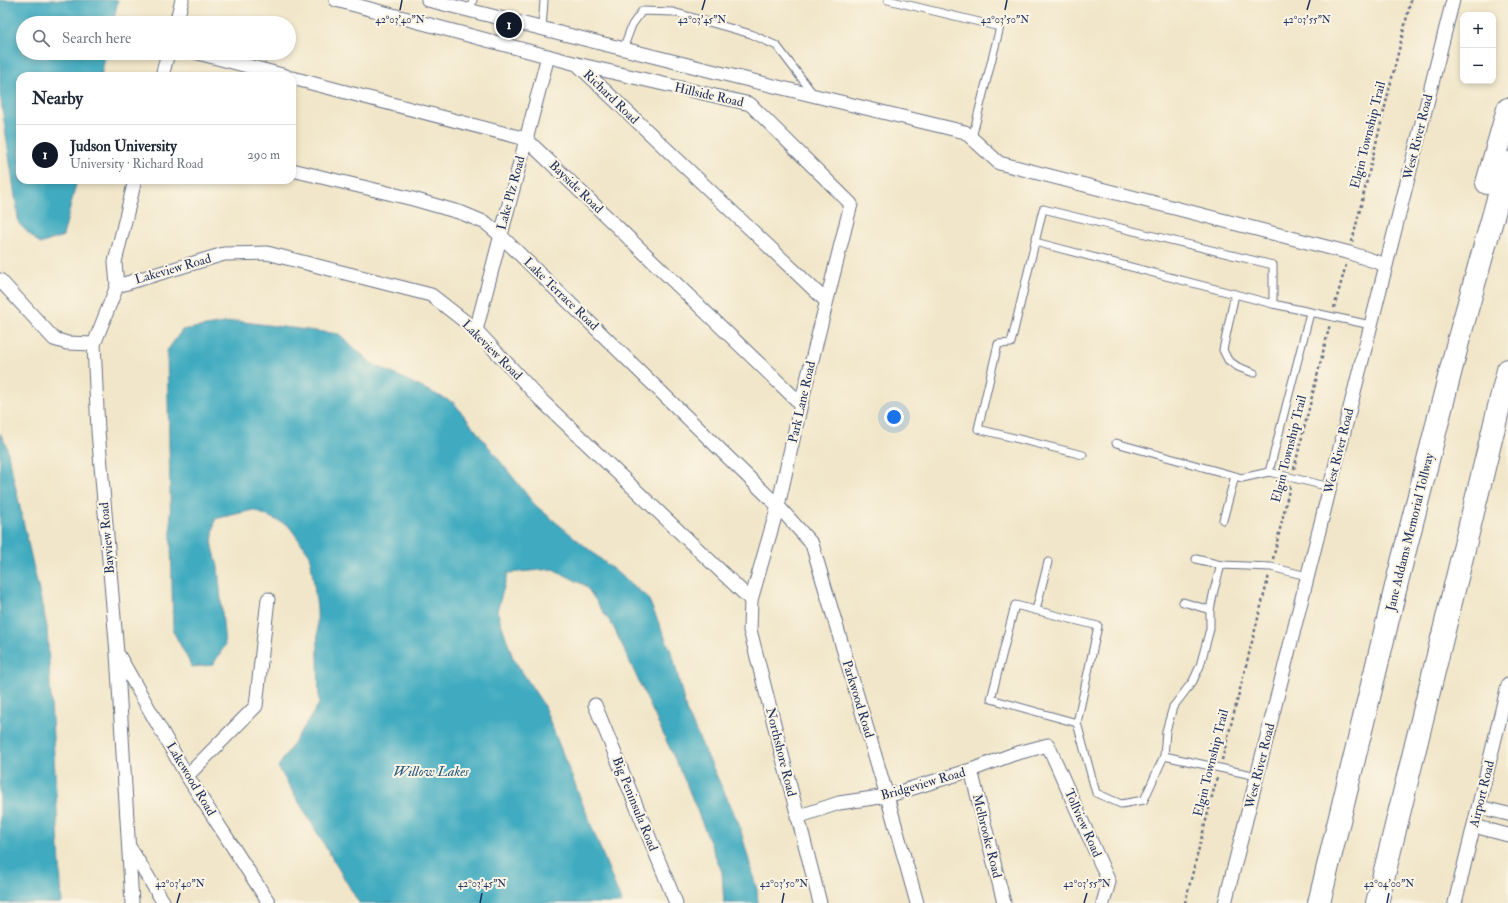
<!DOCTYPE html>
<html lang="en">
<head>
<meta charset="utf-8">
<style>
  body { margin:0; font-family:"IM FELL Double Pica",serif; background:#f6f6f7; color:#1f2937 }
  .controls { position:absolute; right:12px; top:12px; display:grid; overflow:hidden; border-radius:8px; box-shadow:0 2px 6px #0003 }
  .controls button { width:36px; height:36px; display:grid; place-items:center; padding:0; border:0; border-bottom:1px solid #e0e1e3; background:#fff; color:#1f2937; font:20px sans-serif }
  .you { position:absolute; left:894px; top:417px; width:14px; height:14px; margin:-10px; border:3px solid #fff; border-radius:50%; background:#1a73e8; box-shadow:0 0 0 6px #1a73e833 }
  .badge { display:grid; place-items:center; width:26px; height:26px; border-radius:50%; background:#111827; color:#fff; font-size:13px; font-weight:700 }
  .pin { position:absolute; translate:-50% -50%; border:2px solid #fff; box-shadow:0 1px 4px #0006 }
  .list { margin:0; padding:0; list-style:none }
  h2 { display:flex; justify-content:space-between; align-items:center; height:52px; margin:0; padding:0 16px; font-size:17px }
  h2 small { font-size:13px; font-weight:400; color:#747a83 }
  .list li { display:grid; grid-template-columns:26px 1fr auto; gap:12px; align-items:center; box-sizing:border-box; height:60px; padding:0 16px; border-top:1px solid #e0e1e3 }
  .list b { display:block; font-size:15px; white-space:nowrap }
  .list p { margin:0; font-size:13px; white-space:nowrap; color:#747a83 }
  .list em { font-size:13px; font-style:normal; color:#747a83 }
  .icon { flex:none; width:22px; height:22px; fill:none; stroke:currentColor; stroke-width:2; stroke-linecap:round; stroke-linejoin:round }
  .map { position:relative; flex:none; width:1508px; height:903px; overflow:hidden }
  .search { position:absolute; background:#fff; box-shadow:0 2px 6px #0003; left:16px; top:16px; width:280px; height:44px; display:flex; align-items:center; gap:10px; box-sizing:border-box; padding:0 14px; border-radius:22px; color:#747a83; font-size:15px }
  .panel { position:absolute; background:#fff; box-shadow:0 2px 6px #0003; left:16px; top:72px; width:280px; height:112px; border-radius:12px }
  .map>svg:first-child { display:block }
  .water { fill:#40abc0; stroke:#2e6d8f }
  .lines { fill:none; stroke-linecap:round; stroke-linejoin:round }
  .lane-casing { stroke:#666f83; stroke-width:9 }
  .street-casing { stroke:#666f83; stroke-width:15 }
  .highway-casing { stroke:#666f83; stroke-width:24 }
  .path { stroke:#666f83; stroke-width:2.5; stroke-dasharray:3 3; stroke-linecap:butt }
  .lane { stroke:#fff; stroke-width:7 }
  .street { stroke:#fff; stroke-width:13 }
  .highway { stroke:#fff; stroke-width:22 }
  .ticks { fill:none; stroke:#1b2f5e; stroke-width:1.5 }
  .labels { text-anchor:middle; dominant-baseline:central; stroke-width:4; stroke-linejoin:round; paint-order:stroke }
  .street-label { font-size:13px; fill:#1b2f5e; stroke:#fcf5e5 }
  .water-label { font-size:14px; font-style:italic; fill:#285a80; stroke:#fcf5e5 }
  .ticks-label { font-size:10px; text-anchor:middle; fill:#1b2f5e; stroke:#fcf5e5; stroke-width:4; stroke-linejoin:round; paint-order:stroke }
</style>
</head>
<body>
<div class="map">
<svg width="1508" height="903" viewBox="0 0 1508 903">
  <rect width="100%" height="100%" fill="#fcf5e5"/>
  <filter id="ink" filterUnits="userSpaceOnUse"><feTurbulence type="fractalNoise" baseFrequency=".025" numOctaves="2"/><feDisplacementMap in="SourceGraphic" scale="8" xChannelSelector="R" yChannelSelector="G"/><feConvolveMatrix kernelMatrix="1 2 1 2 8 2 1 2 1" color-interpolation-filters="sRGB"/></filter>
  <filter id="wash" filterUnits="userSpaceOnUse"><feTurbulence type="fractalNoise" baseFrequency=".012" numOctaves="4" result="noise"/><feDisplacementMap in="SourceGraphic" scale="16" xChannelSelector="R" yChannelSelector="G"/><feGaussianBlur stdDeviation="0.9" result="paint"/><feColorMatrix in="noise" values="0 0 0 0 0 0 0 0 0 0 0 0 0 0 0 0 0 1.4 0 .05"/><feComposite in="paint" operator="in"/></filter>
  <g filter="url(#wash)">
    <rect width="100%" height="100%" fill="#f1e6c9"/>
    <!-- water -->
    <g class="water">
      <polygon points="0,0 118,0 113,23 23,23 23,53 106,53 101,76 20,76 20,180 77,180 63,236 40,244 19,224 0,93"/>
      <polygon points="236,321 339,334 371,363 454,403 535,505 648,598 673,656 686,710 739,824 757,890 758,903 724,903 722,872 686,783 614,628 586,586 553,569 508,573 497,611 513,658 543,704 622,903 359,903 278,767 319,704 317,608 310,555 288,525 253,510 215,519 212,543 218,567 225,645 213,665 192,667 173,631 167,351 182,330"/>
      <polygon points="0,433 6,445 47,627 62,903 0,903"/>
    </g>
  </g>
  <g filter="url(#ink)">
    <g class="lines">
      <defs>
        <g id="lane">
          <polyline points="888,0 1000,27 972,138"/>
          <polyline points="470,11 473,0"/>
          <polyline points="542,29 544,0"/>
          <polyline points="623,49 632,25 642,11 673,12 751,34 777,46 814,95"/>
          <polyline points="1035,242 1273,304"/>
          <polyline points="1235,294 1223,350 1228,360 1238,367 1254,373"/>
          <polyline points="1116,443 1242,478 1269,472 1330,487"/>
          <polyline points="1083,455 978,429 998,344 1011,343 1043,209 1273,265 1273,304 1371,325"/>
          <polyline points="1269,472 1310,313"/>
          <polyline points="1223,520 1235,476"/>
          <polyline points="1196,559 1221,565"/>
          <polyline points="1183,602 1210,610"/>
          <polyline points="1036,610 1048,562"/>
          <polyline points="1077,723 1098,626 1015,605 991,699 1077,723 1096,793 1121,804 1144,800 1164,756 1257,776"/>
          <polyline points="1164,756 1166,731 1173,707 1193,681 1200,666 1210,629 1210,610 1214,590 1221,565 1271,567 1307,576"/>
        </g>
        <g id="street">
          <polyline points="336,0 577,64 826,301"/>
          <polyline points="428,0 720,73 965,132 999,163 1350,253 1386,265"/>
          <polyline points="176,23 182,0"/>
          <polyline points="198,53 286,76"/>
          <polyline points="577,64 750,104 851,204 801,404 778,506 751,600 750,630 820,903"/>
          <polyline points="162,76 168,53"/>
          <polyline points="292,78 526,139 801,404"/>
          <polyline points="292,170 413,199 462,213 486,223 500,235 778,506 812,544 887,796 917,903"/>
          <polyline points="0,280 54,339 67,343 94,344"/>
          <polyline points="117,286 224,254 267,253 431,295 476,330 539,398 751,600"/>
          <polyline points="476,330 548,56"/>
          <polyline points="119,656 187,776 269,903"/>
          <polyline points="595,705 676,903"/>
          <polyline points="971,770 1004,903"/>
          <polyline points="187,776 256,706 268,599"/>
          <polyline points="1479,807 1508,814"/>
          <polyline points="797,817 839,803 887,796 971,770 1014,754 1048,745 1109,882 1103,903"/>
          <polyline points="1474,826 1508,835"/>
          <polyline points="130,848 164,903"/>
          <polyline points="132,903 117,653 98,431 94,344 117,286 115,262 135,180"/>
          <polyline points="1225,903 1453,0"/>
          <polyline points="1455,903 1508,685"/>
        </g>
        <g id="highway">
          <polyline points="1487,183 1508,109"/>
          <polyline points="1319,903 1399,574 1459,338 1508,163"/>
          <polyline points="1377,903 1508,370"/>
        </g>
      </defs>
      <!-- lane casing -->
      <use href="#lane" class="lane-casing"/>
      <!-- street casing -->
      <use href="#street" class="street-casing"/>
      <!-- highway casing -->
      <use href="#highway" class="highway-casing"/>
      <!-- path -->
      <g class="path">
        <polyline points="1352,242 1411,0"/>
        <polyline points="1334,308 1346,265"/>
        <polyline points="1294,469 1330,324"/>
        <polyline points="1273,559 1290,486"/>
        <polyline points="1222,760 1269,575"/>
        <polyline points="1185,903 1217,777"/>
      </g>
      <!-- lane -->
      <use href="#lane" class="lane"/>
      <!-- street -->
      <use href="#street" class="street"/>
      <!-- highway -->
      <use href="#highway" class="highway"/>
    </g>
  </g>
  <!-- ticks -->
  <path class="ticks" d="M400 10 402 0M702 10 705 0M1005 10 1007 0M1307 10 1310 0M177 903 180 893M480 903 482 893M782 903 784 893M1084 903 1087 893M1387 903 1389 893"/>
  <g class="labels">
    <!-- street labels -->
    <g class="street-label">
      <text transform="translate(709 95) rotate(13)">Hillside Road</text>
      <text transform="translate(611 97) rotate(44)">Richard Road</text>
      <text transform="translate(1368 135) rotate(-76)">Elgin Township Trail</text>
      <text transform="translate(1418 137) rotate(-76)">West River Road</text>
      <text transform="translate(576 187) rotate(44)">Bayside Road</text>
      <text transform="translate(511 193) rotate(-75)">Lake Plz Road</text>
      <text transform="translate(173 269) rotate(-16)">Lakeview Road</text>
      <text transform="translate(561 294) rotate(44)">Lake Terrace Road</text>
      <text transform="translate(492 350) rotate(45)">Lakeview Road</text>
      <text transform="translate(802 402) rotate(-77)">Park Lane Road</text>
      <text transform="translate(1289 449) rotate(-76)">Elgin Township Trail</text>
      <text transform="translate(1339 451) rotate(-76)">West River Road</text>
      <text transform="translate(1410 532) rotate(-76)">Jane Addams Memorial Tollway</text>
      <text transform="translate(107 538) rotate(-95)">Bayview Road</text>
      <text transform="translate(858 699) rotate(73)">Parkwood Road</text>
      <text transform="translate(781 752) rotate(76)">Northshore Road</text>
      <text transform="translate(1211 763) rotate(-76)">Elgin Township Trail</text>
      <text transform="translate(1260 766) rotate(-76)">West River Road</text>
      <text transform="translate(191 779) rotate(59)">Lakewood Road</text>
      <text transform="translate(923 784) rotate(-16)">Bridgeview Road</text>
      <text transform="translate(1482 794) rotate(-76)">Airport Road</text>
      <text transform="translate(635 804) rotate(68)">Big Peninsula Road</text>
      <text transform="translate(1083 823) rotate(66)">Tollview Road</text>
      <text transform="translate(987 836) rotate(76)">Melbrooke Road</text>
    </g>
    <!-- water labels -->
    <g class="water-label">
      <text x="431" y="771">Willow Lakes</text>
    </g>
  </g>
  <g class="ticks-label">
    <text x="400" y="23">42°03'40"N</text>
    <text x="702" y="23">42°03'45"N</text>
    <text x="1005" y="23">42°03'50"N</text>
    <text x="1307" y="23">42°03'55"N</text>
    <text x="180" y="887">42°03'40"N</text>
    <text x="482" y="887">42°03'45"N</text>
    <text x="784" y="887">42°03'50"N</text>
    <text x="1087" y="887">42°03'55"N</text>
    <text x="1389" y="887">42°04'00"N</text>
  </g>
</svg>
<div class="controls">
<button>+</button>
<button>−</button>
</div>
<div class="you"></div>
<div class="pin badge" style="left:509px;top:25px">1</div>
<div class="search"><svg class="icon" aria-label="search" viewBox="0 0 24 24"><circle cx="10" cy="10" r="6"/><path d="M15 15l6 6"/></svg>Search here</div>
<section class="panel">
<h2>Nearby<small></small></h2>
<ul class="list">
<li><span class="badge">1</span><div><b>Judson University</b><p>University · Richard Road</p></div><em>290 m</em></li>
</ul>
</section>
</div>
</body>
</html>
